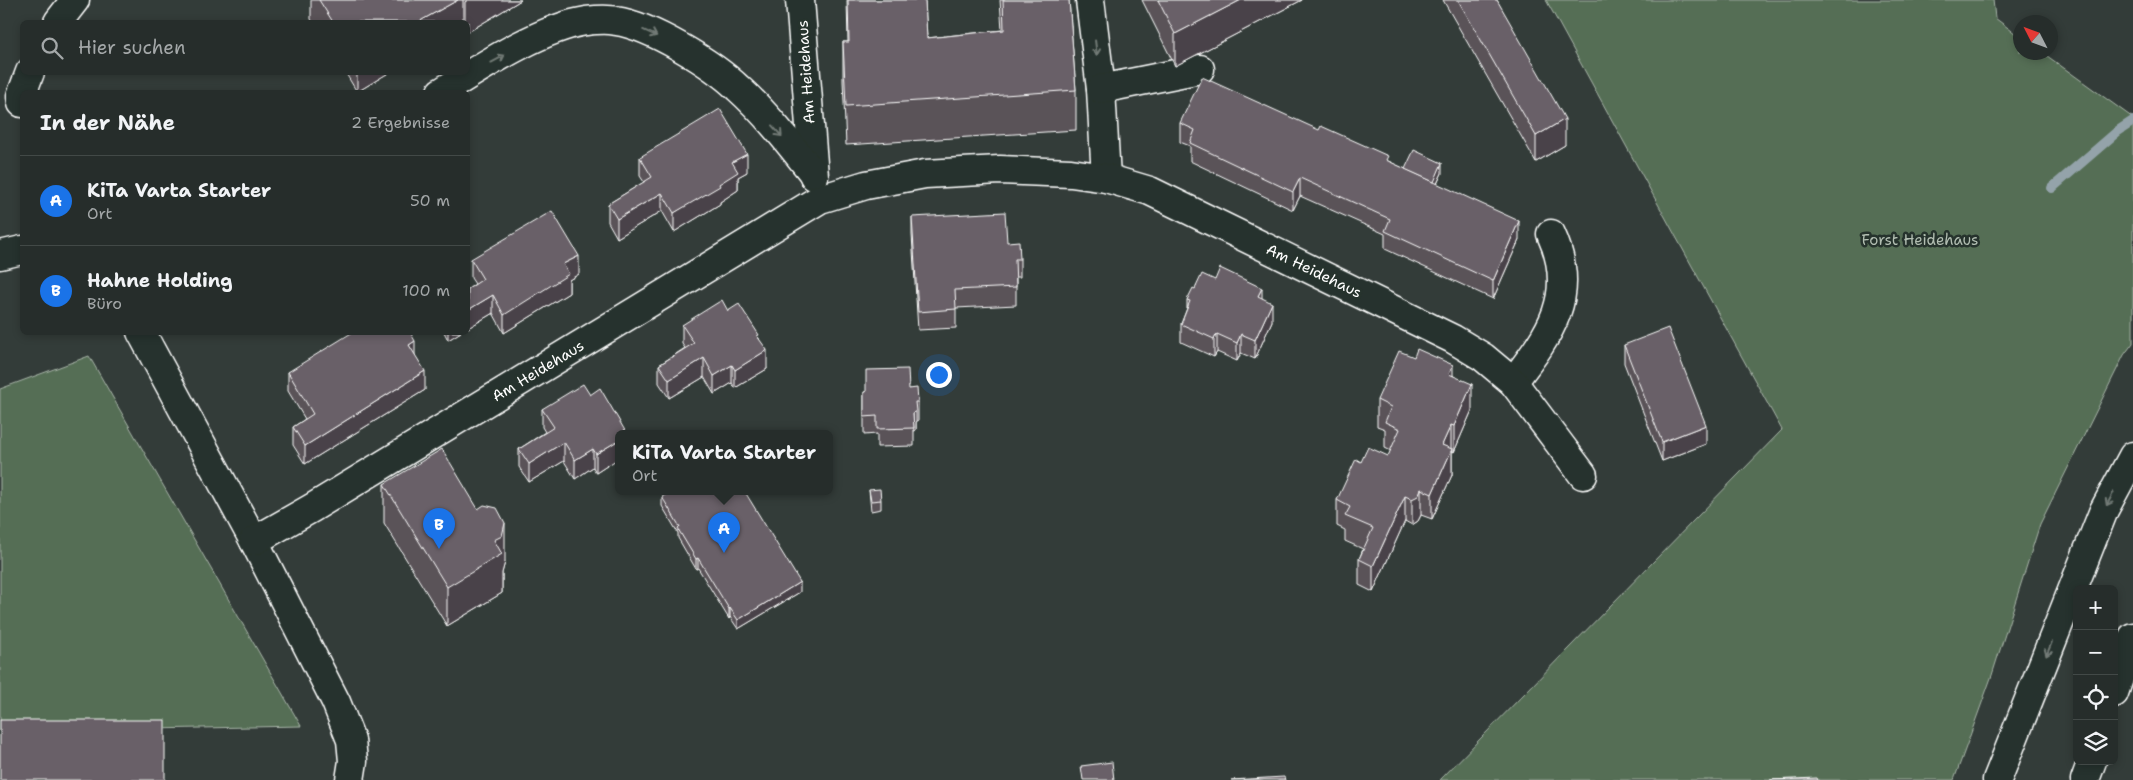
<!DOCTYPE html>
<html lang="de">
<head>
<meta charset="utf-8">
<style>
  body { margin:0; font-family:"Shantell Sans",sans-serif; background:#323937; color:#f1f3f6 }
  .controls { position:absolute; right:15px; bottom:15px; display:grid; overflow:hidden; border-radius:8px; box-shadow:0 2px 8px #0003 }
  .controls button { width:45px; height:45px; display:grid; place-items:center; padding:0; border:0; border-bottom:1px solid #424947; background:#262d2b; color:#f1f3f6; font:25px sans-serif }
  .compass { position:absolute; left:2013px; top:15px; width:45px; height:45px; border-radius:50%; background:#262d2b; box-shadow:0 2px 8px #0003; rotate:312deg }
  .you { position:absolute; left:938px; top:374px; width:18px; height:18px; margin:-12px; border:4px solid #fff; border-radius:50%; background:#1a73e8; box-shadow:0 0 0 8px #1a73e833 }
  .badge { display:grid; place-items:center; width:32px; height:32px; border-radius:50%; background:#1a73e8; color:#fff; font-size:16px; font-weight:700 }
  .pin { position:absolute; translate:-50% -41px; filter:drop-shadow(0 1px 2px #0008) }
  .pin::after { content:''; position:absolute; top:26px; width:18px; height:15px; background:inherit; clip-path:polygon(0 0,100% 0,50% 100%) }
  .popup { position:absolute; left:615px; top:430px; width:218px; height:65px; box-sizing:border-box; display:grid; place-content:center; border-radius:8px; background:#262d2b; filter:drop-shadow(0 1px 4px #0005); font-size:16px; white-space:nowrap; color:#a4a8a9 }
  .popup b { font-size:19px; color:#f1f3f6 }
  .popup::after { content:''; position:absolute; left:50%; top:100%; margin-left:-10px; border:10px solid transparent; border-top-color:#262d2b }
  .list { margin:0; padding:0; list-style:none }
  h2 { display:flex; justify-content:space-between; align-items:center; height:65px; margin:0; padding:0 20px; font-size:21px }
  h2 small { font-size:16px; font-weight:400; color:#a4a8a9 }
  .list li { display:grid; grid-template-columns:32px 1fr auto; gap:15px; align-items:center; box-sizing:border-box; height:90px; padding:0 20px; border-top:1px solid #424947 }
  .list b { display:block; font-size:19px; white-space:nowrap }
  .list p { margin:0; font-size:16px; white-space:nowrap; color:#a4a8a9 }
  .list em { font-size:16px; font-style:normal; color:#a4a8a9 }
  .icon { flex:none; width:28px; height:28px; fill:none; stroke:currentColor; stroke-width:2; stroke-linecap:round; stroke-linejoin:round }
  .map { position:relative; flex:none; width:2133px; height:780px; overflow:hidden }
  .search { position:absolute; background:#262d2b; box-shadow:0 2px 8px #0003; left:20px; top:20px; width:450px; height:55px; display:flex; align-items:center; gap:12px; box-sizing:border-box; padding:0 18px; border-radius:8px; color:#a4a8a9; font-size:19px }
  .panel { position:absolute; background:#262d2b; box-shadow:0 2px 8px #0003; left:20px; top:90px; width:450px; height:245px; border-radius:8px }
  .map>svg:first-child { display:block }
  .green { fill:#546e55; stroke:#aab6aa }
  .lines { fill:none; stroke-linecap:round; stroke-linejoin:round }
  .stream { stroke:#94a3aa; stroke-width:10 }
  .minor-casing { stroke:#fff; stroke-width:31 }
  .highway-casing { stroke:#fff; stroke-width:31 }
  .minor { stroke:#26332d; stroke-width:28 }
  .highway { stroke:#26332d; stroke-width:28 }
  .wall { fill:#5a5359; stroke:#fff }
  .shaded-wall { fill:#4a4348; stroke:#fff }
  .building { fill:#696067; stroke:#fff }
  .oneway { stroke:#727a76 }
  .labels { text-anchor:middle; dominant-baseline:central; stroke-width:5; stroke-linejoin:round; paint-order:stroke }
  .street-label { font-size:15px; fill:#fff; stroke:#26332d }
  .park-label { font-size:15px; fill:#b2beb2; stroke:#26332d }
</style>
</head>
<body>
<div class="map">
<svg width="2133" height="780" viewBox="0 0 2133 780">
  <rect width="100%" height="100%" fill="#333c39"/>
  <filter id="ink" filterUnits="userSpaceOnUse"><feTurbulence type="fractalNoise" baseFrequency=".02" numOctaves="2"/><feDisplacementMap in="SourceGraphic" scale="10" xChannelSelector="R" yChannelSelector="G"/><feConvolveMatrix kernelMatrix="1 2 1 2 8 2 1 2 1" color-interpolation-filters="sRGB"/></filter>
  <g filter="url(#ink)">
    <!-- green -->
    <g class="green">
      <polygon points="1546,0 1993,0 1995,18 2020,37 2020,52 2043,53 2133,118 2133,343 2124,355 2040,524 1992,675 1954,780 1440,780 1782,430"/>
      <polygon points="89,356 301,726 0,732 0,389"/>
    </g>
    <g class="lines">
      <!-- stream -->
      <polyline class="stream" points="2052,188 2118,131 2133,121"/>
      <defs>
        <g id="minor">
          <polyline points="800,0 814,176"/>
          <polyline points="1090,0 1101,89 1106,178"/>
          <polyline points="58,22 75,0"/>
          <polyline points="1101,89 1200,69"/>
          <path d="M441 92C480 68 540 28 586 21 595 20 608 19 616 21 651 26 713 64 738 88 766 113 790 144 813 173"/>
          <polyline points="22,103 21,96 30,72"/>
          <polyline points="0,255 22,250"/>
          <polyline points="141,332 254,541 336,702 351,740 353,761 350,780"/>
          <path d="M1513 382C1550 334 1579 295 1551 234"/>
          <polyline points="254,541 312,508 820,199 866,185 925,174 1000,170 1071,173 1106,178 1150,191 1453,339 1483,357 1513,382 1583,475"/>
        </g>
        <g id="highway">
          <polyline points="2114,693 2133,637"/>
          <polyline points="1997,780 2104,510 2133,456"/>
          <polyline points="2085,780 2092,761"/>
        </g>
      </defs>
      <!-- minor casing -->
      <use href="#minor" class="minor-casing"/>
      <!-- highway casing -->
      <use href="#highway" class="highway-casing"/>
      <!-- minor -->
      <use href="#minor" class="minor"/>
      <!-- highway -->
      <use href="#highway" class="highway"/>
    </g>
    <!-- wall -->
    <g class="wall">
      <polygon points="311,0 521,0 468,32 468,22 313,22 311,19"/>
      <polygon points="847,0 925,0 927,38 1002,30 1000,0 1069,0 1076,90 1076,130 846,145 843,81 843,42 848,42"/>
      <polygon points="1142,0 1302,0 1175,66"/>
      <polygon points="1443,0 1497,0 1565,145 1536,162"/>
      <polygon points="345,72 390,72 357,92"/>
      <polygon points="1180,123 1388,161 1405,169 1442,173 1437,184 1519,240 1493,299 1385,249 1385,234 1300,196 1293,210 1190,161 1190,146 1180,142"/>
      <polygon points="640,157 747,172 738,177 738,190 720,202 720,204 674,232 662,211 617,238 608,222 608,204 644,182 640,176"/>
      <polygon points="912,217 1007,242 1020,259 1020,277 1016,277 1016,305 956,308 956,328 918,330 912,235"/>
      <polygon points="471,259 579,274 569,280 569,293 504,333 493,313 468,328 468,289 475,284 471,278"/>
      <polygon points="1215,280 1262,298 1272,321 1255,359 1241,353 1237,361 1217,352 1214,357 1181,342 1181,324 1187,308 1187,300 1195,289"/>
      <polygon points="728,311 759,338 767,369 735,388 732,383 714,394 704,377 669,398 659,383 659,365 685,348 682,344 682,325"/>
      <polygon points="444,332 461,332 448,340"/>
      <polygon points="1624,345 1706,444 1662,461 1624,363"/>
      <polygon points="415,355 425,390 305,464 293,445 293,427 305,419 288,391 288,372"/>
      <polygon points="1453,375 1472,410 1454,452 1452,451 1452,475 1432,519 1421,515 1418,521 1412,525 1405,521 1373,592 1359,585 1359,559 1363,549 1345,541 1345,530 1337,526 1337,500 1361,462 1388,456 1391,451 1385,448 1385,429 1377,426 1377,400"/>
      <polygon points="909,389 918,402 918,421 916,421 916,430 914,431 914,446 877,447 877,434 864,435 864,392"/>
      <polygon points="590,395 619,434 619,458 596,473 593,467 575,479 564,461 529,482 519,467 519,449 545,432 542,427 542,409"/>
      <polygon points="384,484 505,562 502,573 502,593 447,626 384,523"/>
      <polygon points="869,490 881,500 881,509 871,511"/>
      <polygon points="662,497 800,592 738,629 730,617 729,619 698,568 696,569 678,538 678,533 662,506"/>
    </g>
    <!-- shaded-wall -->
    <g class="shaded-wall">
      <polygon points="458,0 463,0 463,22 420,22 420,21"/>
      <polygon points="468,0 521,0 468,32 468,22 465,22 465,2"/>
      <polygon points="1241,0 1302,0 1175,66 1175,34"/>
      <polygon points="357,72 390,72 357,92"/>
      <polygon points="1565,119 1565,145 1536,162 1536,136"/>
      <polygon points="747,154 747,172 738,177 738,190 720,202 720,204 674,232 674,213 719,184 732,162"/>
      <polygon points="1442,163 1442,173 1430,198 1430,189"/>
      <polygon points="1300,178 1300,196 1293,210 1293,192"/>
      <polygon points="662,193 662,211 617,238 617,219"/>
      <polygon points="1519,221 1519,240 1493,299 1493,281"/>
      <polygon points="579,256 579,274 569,280 569,293 504,333 504,315 563,264"/>
      <polygon points="1262,288 1262,306 1258,296"/>
      <polygon points="493,295 493,313 468,328 468,310"/>
      <polygon points="1272,303 1272,321 1255,359 1255,340"/>
      <polygon points="448,332 461,332 448,340"/>
      <polygon points="1217,334 1217,352 1214,357 1214,339"/>
      <polygon points="1241,334 1241,353 1237,361 1237,343"/>
      <polygon points="415,341 415,359 409,345"/>
      <polygon points="767,350 767,369 735,388 735,370"/>
      <polygon points="704,358 704,377 669,398 669,380"/>
      <polygon points="732,365 732,383 714,394 714,376"/>
      <polygon points="1453,365 1453,391 1449,374"/>
      <polygon points="425,371 425,390 305,464 305,446"/>
      <polygon points="1472,384 1472,410 1454,452 1454,426"/>
      <polygon points="916,411 916,430 914,431 913,413"/>
      <polygon points="1451,425 1451,450 1442,445"/>
      <polygon points="1706,425 1706,444 1662,461 1662,442"/>
      <polygon points="619,440 619,458 596,473 596,454"/>
      <polygon points="564,442 564,461 529,482 529,464"/>
      <polygon points="593,449 593,467 575,479 575,460"/>
      <polygon points="1452,449 1452,475 1432,519 1432,494"/>
      <polygon points="1421,489 1421,515 1418,521 1412,525 1412,499"/>
      <polygon points="1405,496 1405,521 1373,592 1373,566"/>
      <polygon points="505,523 505,562 502,573 502,593 447,626 447,587"/>
      <polygon points="698,558 698,568 696,569 696,559"/>
      <polygon points="800,582 800,592 738,629 738,620"/>
      <polygon points="730,608 730,617 729,619 729,609"/>
    </g>
    <!-- building -->
    <g class="building">
      <polygon points="319,0 458,0 420,21 420,22 333,22"/>
      <polygon points="848,0 925,0 927,38 1004,30 1003,0 1069,0 1076,90 846,106 843,42 849,42"/>
      <polygon points="1158,0 1241,0 1175,34"/>
      <polygon points="1458,0 1497,0 1565,119 1536,136"/>
      <polygon points="1202,77 1319,130 1321,126 1388,156 1386,160 1519,221 1493,281 1385,231 1390,219 1381,215 1300,178 1293,192 1190,143 1195,130 1180,123"/>
      <polygon points="720,109 747,154 732,162 738,172 719,184 720,186 674,213 662,193 617,219 608,204 652,177 640,157"/>
      <polygon points="1414,150 1442,163 1434,182 1405,169"/>
      <polygon points="552,211 579,256 563,264 569,274 504,315 493,295 468,310 468,289 483,279 471,259"/>
      <polygon points="1005,212 1007,242 1019,241 1020,259 1015,259 1016,287 955,290 956,309 918,312 912,217"/>
      <polygon points="1220,268 1262,288 1258,296 1272,303 1255,340 1241,334 1237,343 1217,334 1214,339 1181,324 1190,301 1187,300 1193,288 1195,289 1202,274 1215,280"/>
      <polygon points="722,300 728,311 739,304 759,335 757,336 767,350 735,370 732,365 714,376 704,358 669,380 659,365 694,343 682,325"/>
      <polygon points="1668,328 1706,425 1662,442 1624,345"/>
      <polygon points="353,332 410,332 415,341 409,345 425,371 305,446 293,427 313,414 288,372"/>
      <polygon points="1417,349 1453,365 1449,374 1472,384 1454,426 1451,425 1442,445 1452,449 1432,494 1421,489 1418,496 1412,499 1405,496 1373,566 1359,559 1373,528 1345,516 1350,507 1337,500 1356,459 1361,462 1368,447 1388,456 1400,429 1385,422 1391,407 1377,400 1399,351 1414,357"/>
      <polygon points="908,369 909,389 917,388 918,402 915,402 916,411 913,413 914,428 877,429 877,416 864,417 864,392 866,392 866,370"/>
      <polygon points="583,384 590,395 600,388 627,434 619,434 619,440 596,454 593,449 575,460 564,442 529,464 519,449 554,427 542,409"/>
      <polygon points="442,449 478,509 484,505 497,508 505,523 502,536 494,540 502,554 447,587 384,484"/>
      <polygon points="880,489 881,500 871,501 869,490"/>
      <polygon points="670,492 730,492 731,493 733,492 745,492 800,582 738,620 730,608 729,609 698,558 696,559 678,529 680,527 662,497"/>
      <rect x="0" y="720" width="165" height="60"/>
      <polygon points="1112,762 1114,780 1083,780 1081,766"/>
      <polygon points="1284,777 1285,780 1231,780"/>
      <polygon points="1817,778 1818,780 1770,780"/>
    </g>
    <!-- one-way arrows -->
    <defs><path id="oneway-shaft" d="M-6 0H5M1.5-3L5.5 0L1.5 3" fill="none" stroke-width="1.6" stroke-linecap="round" stroke-linejoin="round" transform="scale(1.25)"/></defs>
    <g class="oneway">
      <use href="#oneway-shaft" transform="translate(650 33) rotate(24)"/>
      <use href="#oneway-shaft" transform="translate(1096 48) rotate(83)"/>
      <use href="#oneway-shaft" transform="translate(498 59) rotate(-28)"/>
      <use href="#oneway-shaft" transform="translate(777 131) rotate(48)"/>
      <use href="#oneway-shaft" transform="translate(2110 499) rotate(118)"/>
      <use href="#oneway-shaft" transform="translate(2049 649) rotate(112)"/>
    </g>
  </g>
  <g class="labels">
    <!-- street labels -->
    <g class="street-label">
      <text transform="translate(806 72) rotate(-94)">Am Heidehaus</text>
      <text transform="translate(1314 271) rotate(26)">Am Heidehaus</text>
      <text transform="translate(538 371) rotate(-31)">Am Heidehaus</text>
    </g>
    <!-- park labels -->
    <g class="park-label">
      <text x="1920" y="240">Forst Heidehaus</text>
    </g>
  </g>
</svg>
<div class="controls">
<button>+</button>
<button>−</button>
<button><svg class="icon" aria-label="locate" viewBox="0 0 24 24"><circle cx="12" cy="12" r="6"/><path d="M12 2v4M12 18v4M2 12h4M18 12h4"/></svg></button>
<button><svg class="icon" aria-label="layers" viewBox="0 0 24 24"><path d="M12 4l9 5-9 5-9-5zM3 14l9 5 9-5"/></svg></button>
</div>
<svg class="compass" viewBox="-18 -18 36 36"><path d="M0-13l5 13h-10z" fill="#e53935"/><path d="M0 13l5-13h-10z" fill="#a4a8a9"/></svg>
<div class="you"></div>
<div class="pin badge" style="left:724px;top:553px">A</div>
<div class="popup"><b>KiTa Varta Starter</b>Ort</div>
<div class="pin badge" style="left:439px;top:549px">B</div>
<div class="search"><svg class="icon" aria-label="search" viewBox="0 0 24 24"><circle cx="10" cy="10" r="6"/><path d="M15 15l6 6"/></svg>Hier suchen</div>
<section class="panel">
<h2>In der Nähe<small>2 Ergebnisse</small></h2>
<ul class="list">
<li><span class="badge">A</span><div><b>KiTa Varta Starter</b><p>Ort</p></div><em>50 m</em></li>
<li><span class="badge">B</span><div><b>Hahne Holding</b><p>Büro</p></div><em>100 m</em></li>
</ul>
</section>
</div>
</body>
</html>
